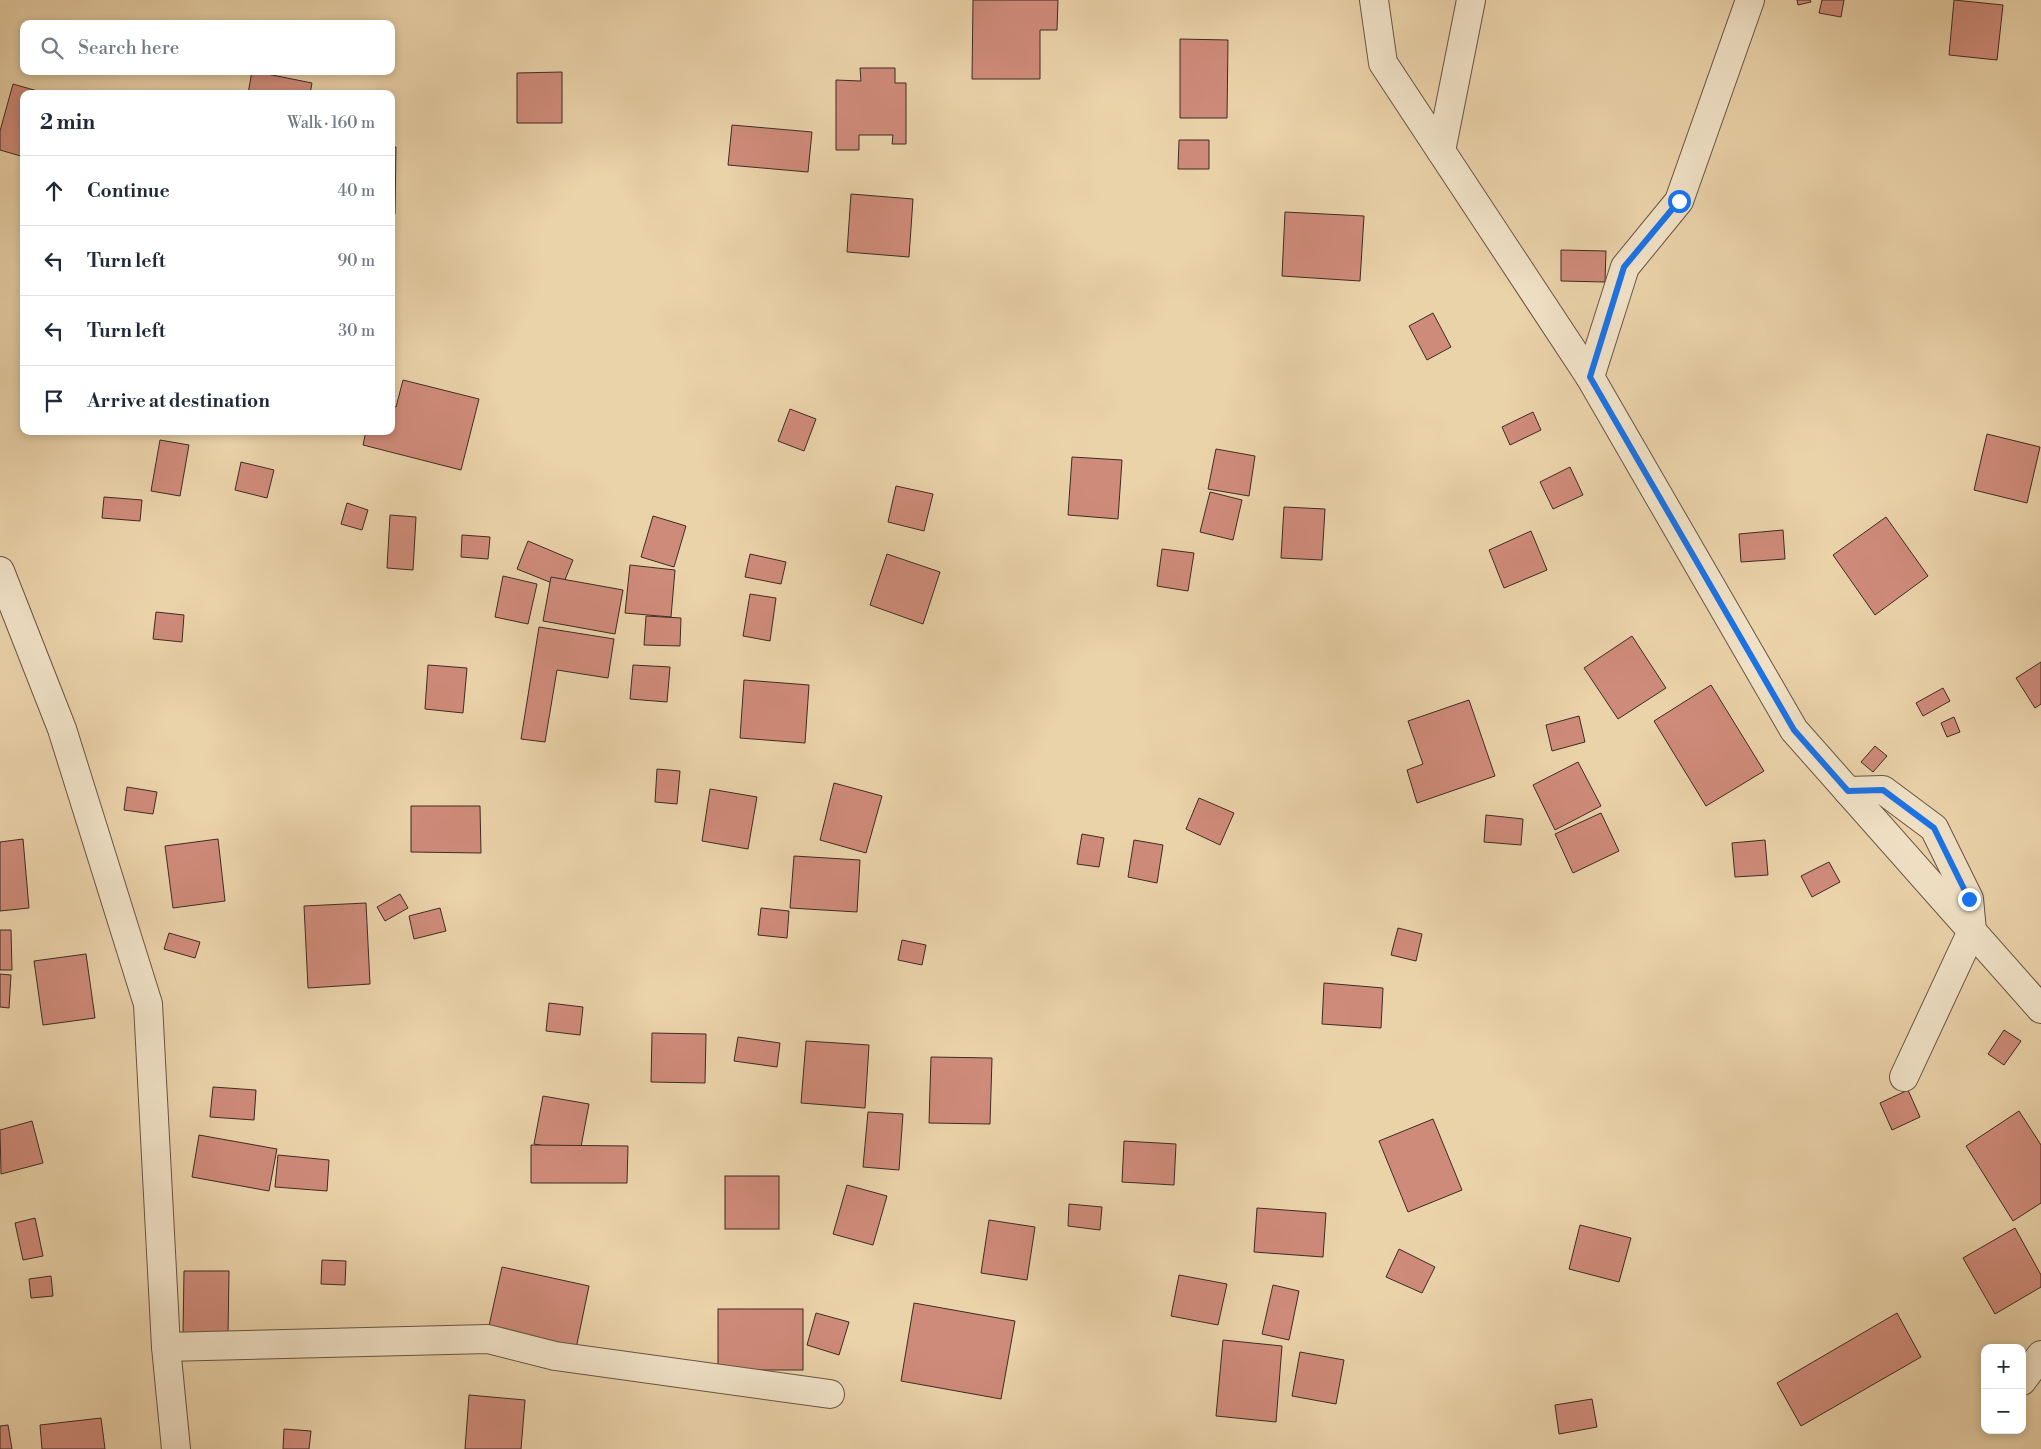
<!DOCTYPE html>
<html lang="en">
<head>
<meta charset="utf-8">
<style>
  body { margin:0; font-family:"Libre Bodoni",serif; background:#f6f6f7; color:#1f2937 }
  .controls { position:absolute; right:15px; bottom:15px; display:grid; overflow:hidden; border-radius:10px; box-shadow:0 2px 8px #0003 }
  .controls button { width:45px; height:45px; display:grid; place-items:center; padding:0; border:0; border-bottom:1px solid #e0e1e3; background:#fff; color:#1f2937; font:25px sans-serif }
  .stop { position:absolute; width:15px; height:15px; margin:-11px; border:4px solid #1a73e8; border-radius:50%; background:#fff }
  .stop.end { background:#1a73e8; border-color:#fff; box-shadow:0 1px 5px #0008 }
  .list { margin:0; padding:0; list-style:none }
  h2 { display:flex; justify-content:space-between; align-items:center; height:65px; margin:0; padding:0 20px; font-size:21px }
  h2 small { font-size:16px; font-weight:400; color:#747a83 }
  .list li { display:grid; grid-template-columns:32px 1fr auto; gap:15px; align-items:center; box-sizing:border-box; height:70px; padding:0 20px; border-top:1px solid #e0e1e3 }
  .list b { display:block; font-size:19px; white-space:nowrap }
  .list em { font-size:16px; font-style:normal; color:#747a83 }
  .icon { flex:none; width:28px; height:28px; fill:none; stroke:currentColor; stroke-width:2; stroke-linecap:round; stroke-linejoin:round }
  .map { position:relative; flex:none; width:2041px; height:1449px; overflow:hidden }
  .search { position:absolute; background:#fff; box-shadow:0 2px 8px #0003; left:20px; top:20px; width:375px; height:55px; display:flex; align-items:center; gap:12px; box-sizing:border-box; padding:0 18px; border-radius:10px; color:#747a83; font-size:19px }
  .panel { position:absolute; background:#fff; box-shadow:0 2px 8px #0003; left:20px; top:90px; width:375px; height:345px; border-radius:10px }
  .map>svg:first-child { display:block }
  .building { fill:#cf8b7a; stroke:#3d2b23 }
  .lines { fill:none; stroke-linecap:round; stroke-linejoin:round }
  .minor-casing { stroke:#685544; stroke-width:30 }
  .minor { stroke:#f1e2c7; stroke-width:28 }
  .route { stroke:#1a73e8; stroke-width:6 }
</style>
</head>
<body>
<div class="map">
<svg width="2041" height="1449" viewBox="0 0 2041 1449">
  <rect width="100%" height="100%" fill="#ead2a9"/>
  <filter id="stains"><feTurbulence type="fractalNoise" baseFrequency=".004" numOctaves="4"/><feColorMatrix values="0 0 0 0 .2 0 0 0 0 .09 0 0 0 0 .02 0 0 0 .5 -.17"/></filter>
  <radialGradient id="worn" r=".72"><stop offset=".6" stop-color="#630" stop-opacity="0"/><stop offset="1" stop-color="#630" stop-opacity=".3"/></radialGradient>
  <!-- building -->
  <g class="building">
    <polygon points="973,0 1058,0 1057,30 1040,30 1040,79 972,79"/>
    <polygon points="1797,0 1810,0 1811,2 1798,5"/>
    <polygon points="1822,0 1844,0 1841,17 1819,13"/>
    <polygon points="1954,0 2003,5 1997,60 1949,55"/>
    <polygon points="1180,39 1228,40 1227,118 1180,118"/>
    <polygon points="860,68 895,68 895,83 906,83 906,144 892,144 893,135 859,135 859,150 836,150 836,80 861,81"/>
    <polygon points="252,71 312,83 310,94 248,94"/>
    <polygon points="562,72 562,123 517,123 517,73"/>
    <polygon points="13,84 48,94 24,94 24,157 0,150 0,131"/>
    <polygon points="732,125 812,132 808,172 728,165"/>
    <polygon points="1179,140 1209,140 1209,169 1178,169"/>
    <polygon points="391,147 396,147 395,214 391,214"/>
    <polygon points="851,194 913,199 909,257 847,252"/>
    <polygon points="1285,212 1364,216 1360,281 1282,276"/>
    <polygon points="1561,250 1606,251 1605,282 1561,281"/>
    <polygon points="1433,313 1451,347 1427,360 1409,326"/>
    <polygon points="403,380 479,399 461,470 363,445 366,431 391,431 391,405 396,407"/>
    <polygon points="790,409 816,419 804,451 778,441"/>
    <polygon points="1533,412 1541,430 1510,445 1502,427"/>
    <polygon points="1987,434 2040,447 2027,503 1974,490"/>
    <polygon points="160,440 189,445 180,496 151,491"/>
    <polygon points="1216,449 1255,456 1249,496 1208,489"/>
    <polygon points="1072,457 1122,460 1118,519 1068,515"/>
    <polygon points="241,462 274,470 267,498 235,490"/>
    <polygon points="1570,467 1583,495 1553,509 1540,482"/>
    <polygon points="896,486 933,494 924,531 888,522"/>
    <polygon points="1210,492 1242,500 1233,540 1200,532"/>
    <polygon points="104,497 142,500 140,521 102,518"/>
    <polygon points="347,503 368,510 362,530 341,524"/>
    <polygon points="1284,507 1325,509 1322,560 1281,558"/>
    <polygon points="390,515 416,517 413,570 387,568"/>
    <polygon points="653,516 686,526 674,567 641,557"/>
    <polygon points="1886,517 1928,576 1875,615 1833,555"/>
    <polygon points="1783,530 1785,559 1741,562 1739,534"/>
    <polygon points="1531,531 1547,570 1504,588 1489,550"/>
    <polygon points="462,535 490,537 488,559 461,557"/>
    <polygon points="528,541 573,560 562,587 517,569"/>
    <polygon points="1162,549 1194,553 1188,591 1157,586"/>
    <polygon points="750,554 786,562 781,584 745,577"/>
    <polygon points="887,554 940,572 923,624 870,605"/>
    <polygon points="630,565 675,570 671,617 625,613"/>
    <polygon points="503,576 537,584 528,624 495,617"/>
    <polygon points="551,577 623,590 615,634 543,621"/>
    <polygon points="750,594 776,598 770,641 743,636"/>
    <polygon points="156,612 184,615 182,642 153,639"/>
    <polygon points="646,616 681,618 680,646 644,645"/>
    <polygon points="539,627 614,639 608,678 557,670 545,742 521,739"/>
    <polygon points="1632,636 1666,688 1618,719 1584,668"/>
    <polygon points="2041,662 2041,704 2035,708 2016,678"/>
    <polygon points="428,665 467,668 463,713 425,709"/>
    <polygon points="633,665 670,667 667,702 630,699"/>
    <polygon points="744,680 809,685 805,743 740,738"/>
    <polygon points="1711,685 1764,771 1706,806 1654,721"/>
    <polygon points="1943,688 1950,701 1923,716 1916,703"/>
    <polygon points="1469,700 1495,776 1417,803 1407,770 1423,764 1408,721"/>
    <polygon points="1579,716 1585,742 1552,751 1546,725"/>
    <polygon points="1954,717 1960,732 1947,737 1941,723"/>
    <polygon points="1875,746 1887,756 1873,772 1861,762"/>
    <polygon points="1578,762 1601,806 1555,830 1533,785"/>
    <polygon points="657,769 680,771 677,804 655,802"/>
    <polygon points="834,783 882,796 866,853 820,840"/>
    <polygon points="127,787 157,792 153,814 124,810"/>
    <polygon points="710,789 757,797 748,849 702,841"/>
    <polygon points="1199,798 1234,813 1220,845 1186,829"/>
    <polygon points="411,806 480,806 481,853 411,852"/>
    <polygon points="1601,813 1619,851 1573,873 1555,834"/>
    <polygon points="1486,815 1523,819 1521,845 1484,842"/>
    <polygon points="1082,834 1104,838 1099,867 1077,864"/>
    <polygon points="23,839 29,908 0,911 0,842"/>
    <polygon points="218,839 225,901 173,908 165,846"/>
    <polygon points="1134,840 1163,845 1157,883 1128,877"/>
    <polygon points="1765,840 1768,875 1735,877 1732,843"/>
    <polygon points="794,856 860,860 857,912 790,908"/>
    <polygon points="1829,862 1840,882 1812,897 1801,876"/>
    <polygon points="400,894 408,908 385,921 377,907"/>
    <polygon points="366,903 370,984 308,988 304,906"/>
    <polygon points="440,908 446,931 414,939 409,916"/>
    <polygon points="761,908 789,911 787,938 758,935"/>
    <polygon points="1398,928 1422,934 1416,961 1391,955"/>
    <polygon points="0,930 11,930 12,970 0,970"/>
    <polygon points="169,933 200,942 195,958 164,949"/>
    <polygon points="902,940 926,945 922,965 898,960"/>
    <polygon points="86,954 95,1018 43,1025 34,961"/>
    <polygon points="0,974 11,975 9,1008 0,1007"/>
    <polygon points="1324,983 1383,988 1381,1028 1322,1024"/>
    <polygon points="549,1003 583,1007 580,1035 546,1031"/>
    <polygon points="2004,1030 2021,1041 2004,1065 1988,1054"/>
    <polygon points="652,1033 706,1034 705,1083 651,1082"/>
    <polygon points="738,1037 780,1043 777,1067 734,1061"/>
    <polygon points="806,1041 869,1045 865,1108 801,1103"/>
    <polygon points="931,1057 992,1058 990,1124 929,1123"/>
    <polygon points="213,1087 256,1090 254,1120 210,1117"/>
    <polygon points="1908,1090 1920,1117 1892,1130 1880,1103"/>
    <polygon points="543,1096 589,1104 580,1152 534,1144"/>
    <polygon points="2019,1111 2041,1145 2041,1203 2013,1221 1966,1146"/>
    <polygon points="868,1112 903,1114 899,1170 863,1167"/>
    <polygon points="1433,1119 1462,1190 1408,1212 1379,1141"/>
    <polygon points="32,1121 43,1163 1,1174 0,1130"/>
    <polygon points="199,1135 277,1149 269,1191 192,1177"/>
    <polygon points="1124,1141 1176,1144 1174,1185 1122,1182"/>
    <polygon points="531,1145 628,1146 627,1183 531,1183"/>
    <polygon points="278,1155 329,1160 327,1191 275,1187"/>
    <rect x="725" y="1176" width="54" height="53"/>
    <polygon points="847,1185 887,1196 873,1245 833,1234"/>
    <polygon points="1069,1204 1102,1207 1100,1230 1068,1226"/>
    <polygon points="1257,1208 1326,1213 1323,1257 1254,1252"/>
    <polygon points="35,1218 43,1256 23,1260 15,1223"/>
    <polygon points="989,1220 1035,1227 1027,1280 981,1273"/>
    <polygon points="1580,1225 1631,1238 1619,1282 1569,1269"/>
    <polygon points="2015,1228 2041,1275 2041,1287 1995,1314 1963,1258"/>
    <polygon points="1399,1249 1435,1267 1422,1293 1386,1277"/>
    <polygon points="322,1260 346,1261 345,1285 321,1284"/>
    <polygon points="502,1267 589,1286 573,1363 485,1344"/>
    <polygon points="184,1271 229,1271 228,1335 183,1334"/>
    <polygon points="1179,1275 1227,1284 1218,1325 1171,1316"/>
    <polygon points="51,1276 53,1296 31,1298 29,1279"/>
    <polygon points="1273,1285 1299,1291 1289,1340 1262,1334"/>
    <polygon points="914,1303 1015,1321 1001,1399 901,1381"/>
    <rect x="718" y="1309" width="85" height="61"/>
    <polygon points="816,1313 849,1322 839,1355 807,1345"/>
    <polygon points="1897,1313 1921,1357 1801,1426 1777,1383"/>
    <polygon points="1223,1340 1282,1346 1276,1422 1216,1416"/>
    <polygon points="1300,1352 1344,1360 1336,1404 1292,1396"/>
    <polygon points="469,1395 525,1400 521,1449 465,1449"/>
    <polygon points="1592,1399 1597,1427 1559,1434 1555,1405"/>
    <polygon points="101,1418 105,1449 42,1449 40,1425"/>
    <polygon points="8,1425 12,1449 0,1449 0,1426"/>
    <polygon points="284,1429 311,1431 309,1449 283,1449"/>
  </g>
  <g class="lines">
    <defs>
      <g id="minor">
        <polyline points="1374,0 1383,63 1590,377 1794,730 2041,1009"/>
        <polyline points="1441,151 1471,0"/>
        <polyline points="1590,377 1625,267 1679,201 1750,0"/>
        <polyline points="0,571 62,729 148,1004 166,1347 176,1449"/>
        <polyline points="1848,791 1883,790 1934,828 1969,899 1972,931 1904,1077"/>
        <polyline points="166,1347 488,1339 555,1356 830,1394"/>
        <polyline points="2022,1381 2041,1355"/>
      </g>
    </defs>
    <!-- minor casing -->
    <use href="#minor" class="minor-casing"/>
    <!-- minor -->
    <use href="#minor" class="minor"/>
  </g>
  <g class="lines">
    <!-- route -->
    <polyline class="route" points="1679,201 1624,267 1590,377 1794,730 1848,791 1883,790 1934,828 1969,899"/>
  </g>
  <rect width="100%" height="100%" filter="url(#stains)"/>
  <rect width="100%" height="100%" fill="url(#worn)"/>
</svg>
<div class="controls">
<button>+</button>
<button>−</button>
</div>
<div class="stop" style="left:1679px;top:201px"></div>
<div class="stop end" style="left:1969px;top:899px"></div>
<div class="search"><svg class="icon" aria-label="search" viewBox="0 0 24 24"><circle cx="10" cy="10" r="6"/><path d="M15 15l6 6"/></svg>Search here</div>
<section class="panel">
<h2>2 min<small>Walk · 160 m</small></h2>
<ul class="list">
<li><svg class="icon" aria-label="ahead" viewBox="0 0 24 24"><path d="M12 20V5M6 11l6-6 6 6"/></svg><div><b>Continue</b></div><em>40 m</em></li>
<li><svg class="icon" aria-label="left" viewBox="0 0 24 24"><path d="M17 20v-9H6M10 6l-5 5 5 5"/></svg><div><b>Turn left</b></div><em>90 m</em></li>
<li><svg class="icon" aria-label="left" viewBox="0 0 24 24"><path d="M17 20v-9H6M10 6l-5 5 5 5"/></svg><div><b>Turn left</b></div><em>30 m</em></li>
<li><svg class="icon" aria-label="arrive" viewBox="0 0 24 24"><path d="M6 21V4h12l-3 4 3 4H6"/></svg><div><b>Arrive at destination</b></div></li>
</ul>
</section>
</div>
</body>
</html>
